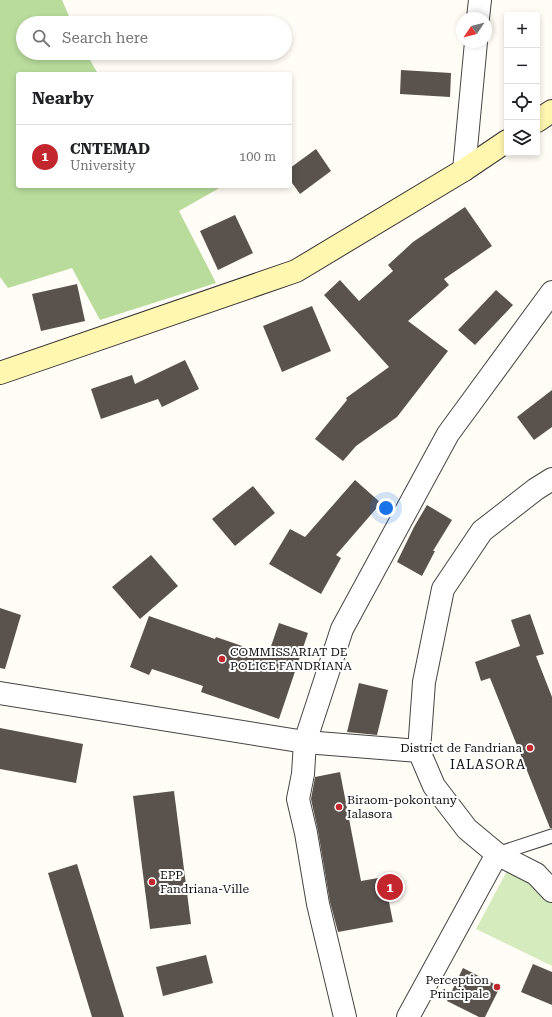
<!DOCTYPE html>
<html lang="en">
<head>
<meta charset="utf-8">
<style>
  body { margin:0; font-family:"Roboto Serif",serif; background:#f6f6f6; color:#202124 }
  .controls { position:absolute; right:12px; top:12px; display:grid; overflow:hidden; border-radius:4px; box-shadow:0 2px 6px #0003 }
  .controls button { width:36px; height:36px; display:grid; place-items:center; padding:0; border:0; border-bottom:1px solid #e0e0e0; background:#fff; color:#202124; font:20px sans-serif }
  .compass { position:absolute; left:456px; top:12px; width:36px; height:36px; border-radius:50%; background:#fff; box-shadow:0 2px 6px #0003; rotate:235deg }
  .you { position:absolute; left:386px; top:508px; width:14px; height:14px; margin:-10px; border:3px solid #fff; border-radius:50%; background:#1a73e8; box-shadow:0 0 0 6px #1a73e833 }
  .badge { display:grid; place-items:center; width:26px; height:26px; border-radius:50%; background:#c4262e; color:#fff; font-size:13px; font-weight:700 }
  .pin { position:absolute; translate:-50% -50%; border:2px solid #fff; box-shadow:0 1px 4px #0006 }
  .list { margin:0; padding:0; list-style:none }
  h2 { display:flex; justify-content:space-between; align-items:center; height:52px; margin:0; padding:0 16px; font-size:17px }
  h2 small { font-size:13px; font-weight:400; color:#757577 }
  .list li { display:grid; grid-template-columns:26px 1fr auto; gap:12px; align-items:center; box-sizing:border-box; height:64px; padding:0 16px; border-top:1px solid #e0e0e0 }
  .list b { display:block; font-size:15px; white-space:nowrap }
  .list p { margin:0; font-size:13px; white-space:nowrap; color:#757577 }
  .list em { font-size:13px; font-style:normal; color:#757577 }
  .icon { flex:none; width:22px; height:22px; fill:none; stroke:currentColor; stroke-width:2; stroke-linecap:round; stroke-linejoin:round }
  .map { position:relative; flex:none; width:552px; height:1017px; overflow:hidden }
  .search { position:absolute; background:#fff; box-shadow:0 2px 6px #0003; left:16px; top:16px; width:276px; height:44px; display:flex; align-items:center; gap:10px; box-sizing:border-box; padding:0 14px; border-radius:22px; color:#757577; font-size:15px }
  .panel { position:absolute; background:#fff; box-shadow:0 2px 6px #0003; left:16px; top:72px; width:276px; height:116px; border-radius:4px }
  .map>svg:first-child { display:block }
  .green { fill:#d5ebbd }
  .forest { fill:#b9dc9c }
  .building { fill:#5a524d }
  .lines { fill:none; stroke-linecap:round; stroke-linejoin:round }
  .lane-casing { stroke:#444; stroke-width:15 }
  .street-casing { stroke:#444; stroke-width:24 }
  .secondary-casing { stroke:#333; stroke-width:24 }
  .lane { stroke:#fff; stroke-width:13 }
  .street { stroke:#fff; stroke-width:22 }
  .secondary { stroke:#fff6b0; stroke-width:22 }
  .poi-dot { fill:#c4262e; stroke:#fff; stroke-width:1.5 }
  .labels { text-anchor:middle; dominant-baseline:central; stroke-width:4; stroke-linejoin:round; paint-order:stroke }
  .poi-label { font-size:12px; fill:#111; stroke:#fff; text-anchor:start }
  .neighbourhood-label { font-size:13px; letter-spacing:1px; fill:#111; stroke:#fff }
</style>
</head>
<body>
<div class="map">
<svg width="552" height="1017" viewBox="0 0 552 1017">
  <rect width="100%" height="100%" fill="#fffdf5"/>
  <!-- green -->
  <polygon class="green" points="507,871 524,877 552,903 552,966 476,929"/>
  <!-- forest -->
  <polygon class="forest" points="0,0 62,0 72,23 23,23 23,53 86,53 98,74 18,74 18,186 223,186 179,211 216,283 100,320 72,268 8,288 0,277"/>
  <!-- building -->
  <g class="building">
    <polygon points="401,70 451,73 450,97 400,94"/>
    <polygon points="316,149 331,171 300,194 290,180 290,168"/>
    <polygon points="465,207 492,246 444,279 449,285 408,321 448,351 397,417 356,446 343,461 315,439 347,400 346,398 389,367 324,295 340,280 359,301 393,271 388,265 413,242"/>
    <polygon points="235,215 253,253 218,270 200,231"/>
    <polygon points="77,284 85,321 41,331 32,294"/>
    <polygon points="496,290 513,305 475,345 458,330"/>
    <polygon points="312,306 331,351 282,372 263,326"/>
    <polygon points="185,360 199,389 162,407 158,399 101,419 91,389 132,375 135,384"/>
    <polygon points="552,390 552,427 534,440 517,417"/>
    <polygon points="355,480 381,503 336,555 341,558 321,594 269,564 290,529 305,537"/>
    <polygon points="253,486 275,513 235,546 212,519"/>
    <polygon points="427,505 452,520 433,551 435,551 422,576 397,562 414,527"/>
    <polygon points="151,555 178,586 140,619 112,587"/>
    <polygon points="0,608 21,615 5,669 0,668"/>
    <polygon points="530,614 544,654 536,656 552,697 552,828 550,828 490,678 481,681 475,662 520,646 511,620"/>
    <polygon points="149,616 215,639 216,637 268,655 279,623 308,633 279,719 201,692 203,686 152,669 149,675 130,667"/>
    <polygon points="359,683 388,690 377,735 347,732"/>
    <polygon points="0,728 83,744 76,783 0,769"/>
    <polygon points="340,772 361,881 384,877 393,922 338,932 330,902 318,831 311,799 315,777"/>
    <polygon points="174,791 191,924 150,929 133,796"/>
    <polygon points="77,864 124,1017 92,1017 48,873"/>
    <polygon points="206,955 213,983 163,996 156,967"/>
    <polygon points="533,964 552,972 552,1005 521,992"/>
    <polygon points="463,968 500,987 485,1017 479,1017 447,1001"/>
  </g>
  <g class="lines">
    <defs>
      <polyline id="lane" points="497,854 552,836"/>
      <g id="street">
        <polyline points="478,18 480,0"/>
        <polyline points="464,170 476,42"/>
        <polyline points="552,479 536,489 482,531 443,589 424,682 419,751 434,786 467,829 497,854 536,874 552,891"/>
        <polyline points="0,693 305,742 419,751"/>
        <polyline points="345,1017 318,904 306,833 298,799 303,774 305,742 342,629 448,434 552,292"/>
        <polyline points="408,1017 497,854"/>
      </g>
      <g id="secondary">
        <polyline points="537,121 552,111"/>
        <polyline points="0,373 296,271 464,170 507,141"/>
      </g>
    </defs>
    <!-- lane casing -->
    <use href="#lane" class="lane-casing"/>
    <!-- street casing -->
    <use href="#street" class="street-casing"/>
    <!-- secondary casing -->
    <use href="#secondary" class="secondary-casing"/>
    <!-- lane -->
    <use href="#lane" class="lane"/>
    <!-- street -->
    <use href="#street" class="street"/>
    <!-- secondary -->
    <use href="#secondary" class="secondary"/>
  </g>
  <!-- markers -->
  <g class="poi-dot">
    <circle cx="222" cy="659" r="4"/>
    <circle cx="530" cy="748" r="4"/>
    <circle cx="339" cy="807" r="4"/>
    <circle cx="152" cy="882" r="4"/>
    <circle cx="497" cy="987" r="4"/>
  </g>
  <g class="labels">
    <!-- poi labels -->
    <g class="poi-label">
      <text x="230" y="652">COMMISSARIAT DE<tspan x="230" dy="14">POLICE FANDRIANA</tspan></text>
      <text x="522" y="748" text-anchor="end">District de Fandriana</text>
      <text x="347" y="800">Biraom-pokontany<tspan x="347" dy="14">Ialasora</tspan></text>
      <text x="160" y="875">EPP<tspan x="160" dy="14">Fandriana-Ville</tspan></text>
      <text x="489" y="980" text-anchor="end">Perception<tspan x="489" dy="14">Principale</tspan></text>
    </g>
    <!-- neighbourhood labels -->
    <g class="neighbourhood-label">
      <text x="488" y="764">IALASORA</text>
    </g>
  </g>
</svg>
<div class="controls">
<button>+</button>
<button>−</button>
<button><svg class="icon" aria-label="locate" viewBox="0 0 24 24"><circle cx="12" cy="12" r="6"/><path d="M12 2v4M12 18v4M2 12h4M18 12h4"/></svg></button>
<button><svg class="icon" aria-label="layers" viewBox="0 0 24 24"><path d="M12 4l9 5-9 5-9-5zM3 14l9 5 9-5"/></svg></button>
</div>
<svg class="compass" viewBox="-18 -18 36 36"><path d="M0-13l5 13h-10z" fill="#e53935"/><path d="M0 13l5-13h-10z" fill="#757577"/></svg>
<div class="you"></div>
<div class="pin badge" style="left:390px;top:887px">1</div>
<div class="search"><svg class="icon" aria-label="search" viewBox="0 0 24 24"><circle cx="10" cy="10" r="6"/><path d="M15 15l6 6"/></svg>Search here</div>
<section class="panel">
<h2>Nearby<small></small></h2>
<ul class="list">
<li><span class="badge">1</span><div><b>CNTEMAD</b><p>University</p></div><em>100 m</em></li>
</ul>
</section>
</div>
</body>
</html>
